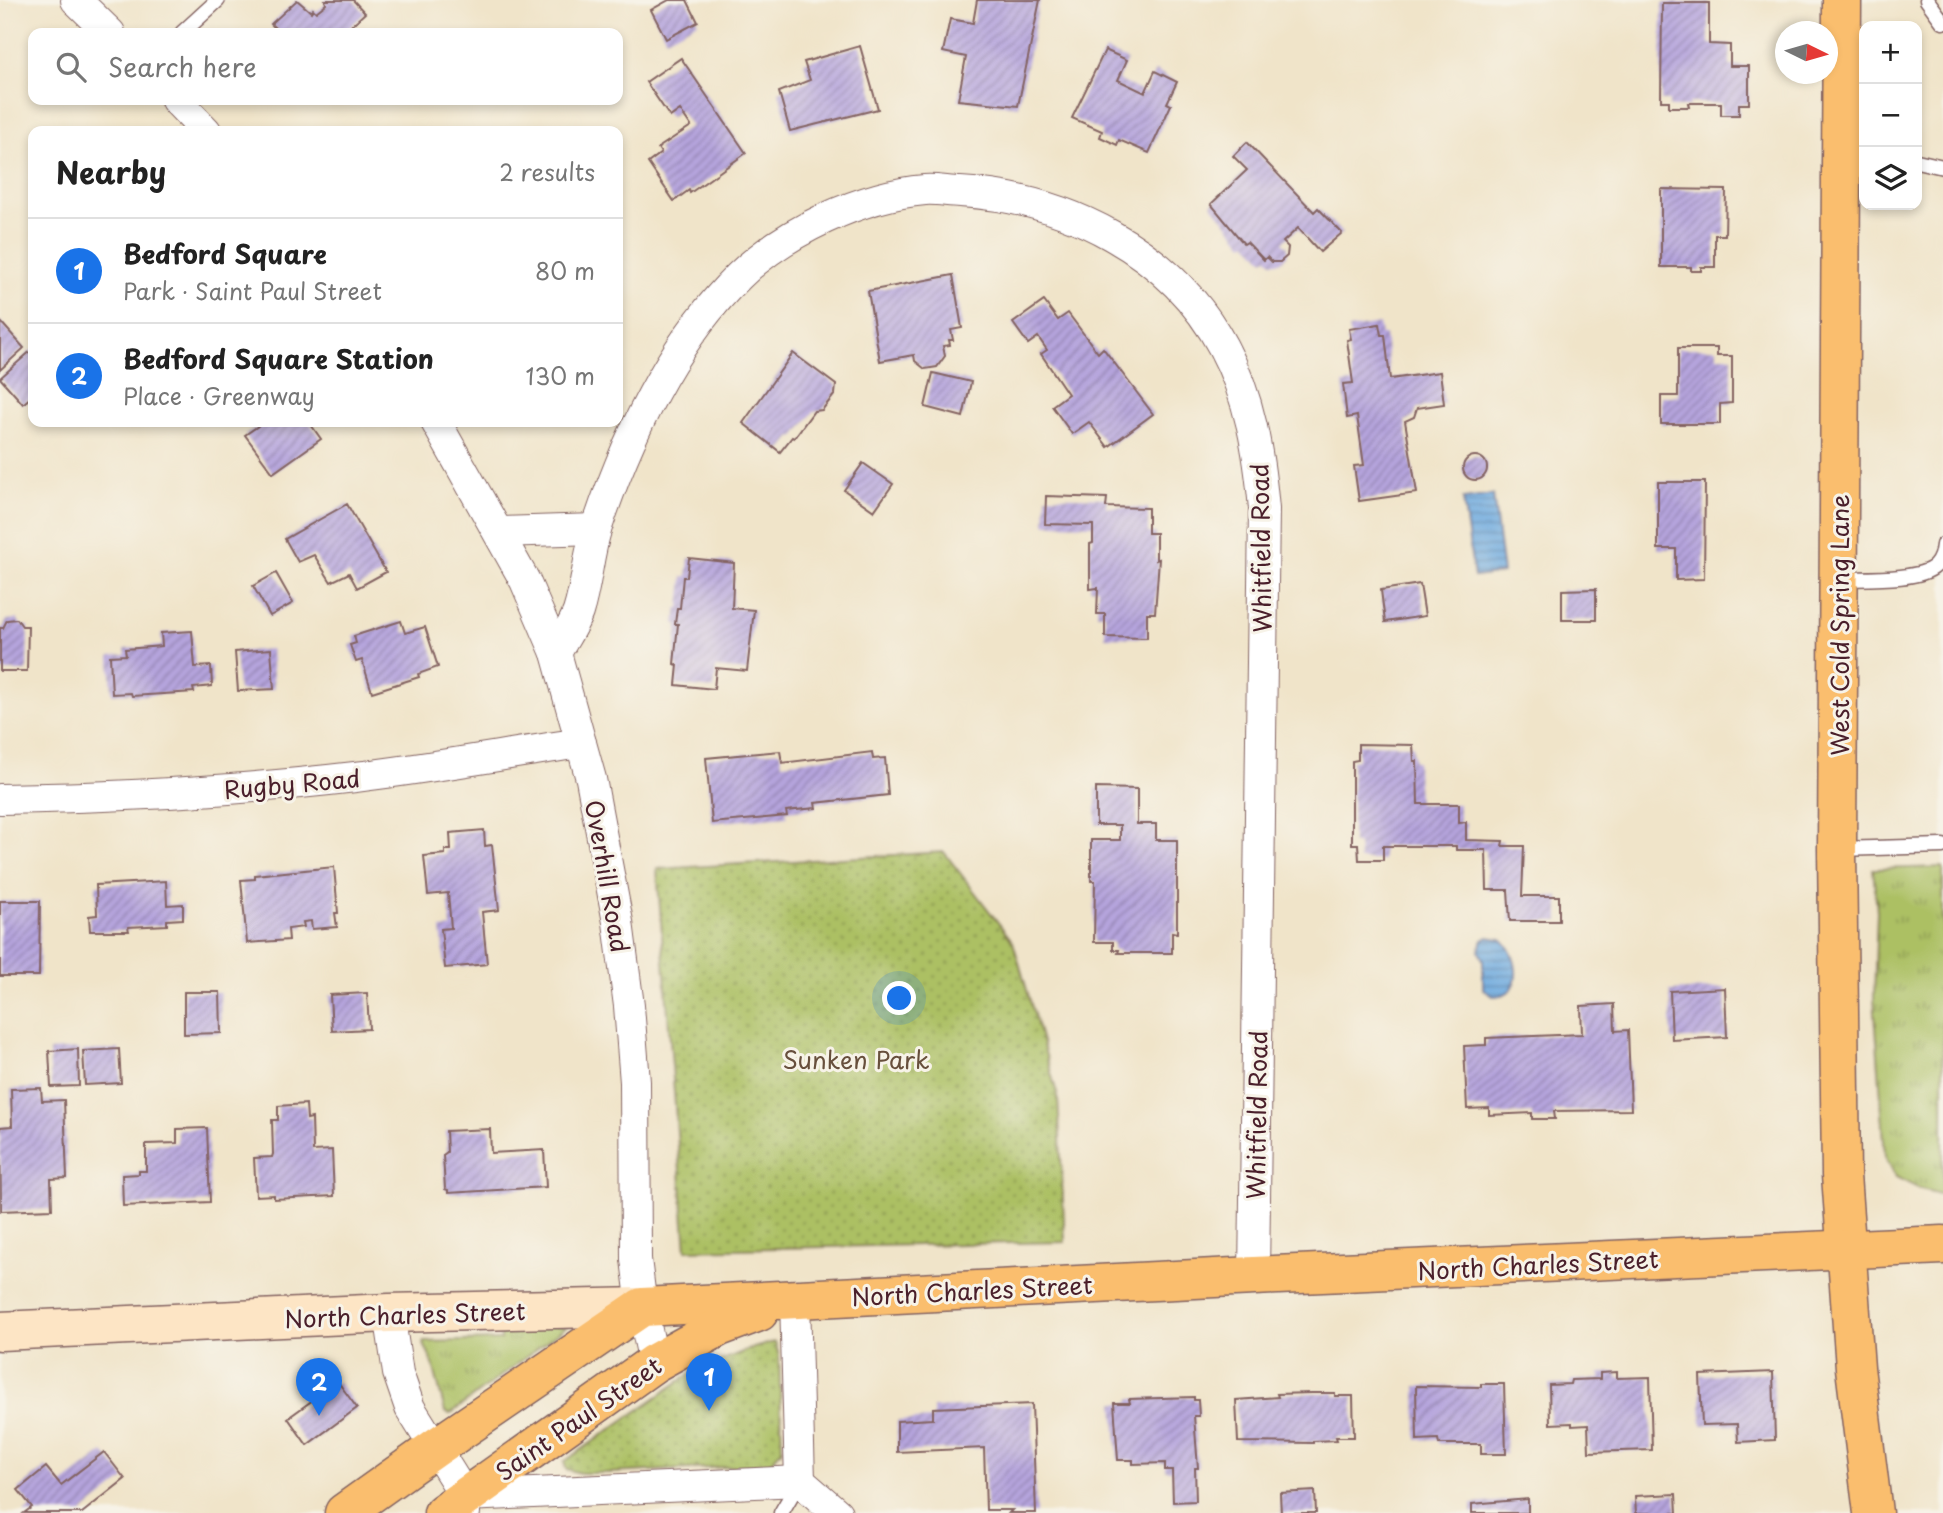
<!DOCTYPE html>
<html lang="en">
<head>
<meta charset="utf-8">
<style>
  body { margin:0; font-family:"Playpen Sans",sans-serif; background:#f2f2f2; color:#222 }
  .controls { position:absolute; right:21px; top:21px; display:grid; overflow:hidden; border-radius:14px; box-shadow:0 4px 10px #0003 }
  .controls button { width:63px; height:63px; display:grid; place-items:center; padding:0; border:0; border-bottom:2px solid #e0e0e0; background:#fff; color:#222; font:35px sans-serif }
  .compass { position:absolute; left:1775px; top:21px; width:63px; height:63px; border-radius:50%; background:#fff; box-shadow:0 4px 10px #0003; rotate:95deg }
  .you { position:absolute; left:900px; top:999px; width:24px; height:24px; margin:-18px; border:5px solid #fff; border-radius:50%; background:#1a73e8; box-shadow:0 0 0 10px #1a73e833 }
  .badge { display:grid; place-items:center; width:46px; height:46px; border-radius:50%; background:#1a73e8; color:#fff; font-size:23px; font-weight:700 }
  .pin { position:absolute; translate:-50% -58px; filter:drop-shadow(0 2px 4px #0008) }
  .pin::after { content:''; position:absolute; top:37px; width:24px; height:21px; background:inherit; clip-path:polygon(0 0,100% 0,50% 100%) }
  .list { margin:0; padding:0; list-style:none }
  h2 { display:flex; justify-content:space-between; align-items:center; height:91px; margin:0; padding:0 28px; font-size:30px }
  h2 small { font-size:23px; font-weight:400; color:#767676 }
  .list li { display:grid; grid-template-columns:46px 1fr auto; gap:21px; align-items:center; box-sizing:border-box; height:105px; padding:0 28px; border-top:2px solid #e0e0e0 }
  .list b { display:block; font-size:26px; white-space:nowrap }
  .list p { margin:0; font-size:23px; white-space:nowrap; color:#767676 }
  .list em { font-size:23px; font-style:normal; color:#767676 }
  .icon { flex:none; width:38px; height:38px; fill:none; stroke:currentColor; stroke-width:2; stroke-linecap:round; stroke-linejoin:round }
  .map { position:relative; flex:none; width:1943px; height:1513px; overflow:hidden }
  .search { position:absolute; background:#fff; box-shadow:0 4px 10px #0003; left:28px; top:28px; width:595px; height:77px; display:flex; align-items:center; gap:18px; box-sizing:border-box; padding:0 24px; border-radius:14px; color:#767676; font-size:26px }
  .panel { position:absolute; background:#fff; box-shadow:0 4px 10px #0003; left:28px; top:126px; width:595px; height:301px; border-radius:14px }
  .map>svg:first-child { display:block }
  .grass { fill:url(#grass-tufts); stroke:#7b7048; stroke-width:2 }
  .park { fill:url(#park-dots); stroke:#7b7048; stroke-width:2 }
  .water { fill:url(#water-rules); stroke:#5c6485; stroke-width:2 }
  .building { fill:url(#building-hatch) }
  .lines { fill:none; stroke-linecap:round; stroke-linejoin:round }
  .service-casing { stroke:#846462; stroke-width:17 }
  .minor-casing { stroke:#846462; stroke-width:32 }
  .secondary-casing { stroke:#846462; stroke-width:41 }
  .primary-casing { stroke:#846462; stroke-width:41 }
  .service { stroke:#fff; stroke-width:14 }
  .minor { stroke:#fff; stroke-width:30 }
  .secondary { stroke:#fde5c5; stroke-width:38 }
  .primary { stroke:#fabe6e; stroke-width:38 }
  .labels { text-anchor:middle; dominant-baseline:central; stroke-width:6; stroke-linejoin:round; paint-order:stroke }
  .street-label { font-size:24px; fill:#4a1f2b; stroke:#f7f3e8 }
  .park-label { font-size:24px; fill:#674f3c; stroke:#f7f3e8 }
</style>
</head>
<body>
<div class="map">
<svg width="1943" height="1513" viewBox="0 0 1943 1513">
  <defs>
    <pattern id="grass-tufts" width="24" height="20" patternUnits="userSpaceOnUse" patternTransform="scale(1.75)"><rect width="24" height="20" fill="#acc064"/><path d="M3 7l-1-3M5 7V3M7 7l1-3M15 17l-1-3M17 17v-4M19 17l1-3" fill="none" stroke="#8e9b53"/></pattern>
    <pattern id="park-dots" width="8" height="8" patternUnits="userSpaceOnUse" patternTransform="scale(1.75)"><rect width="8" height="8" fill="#acc064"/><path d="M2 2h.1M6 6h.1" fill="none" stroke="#8e9b53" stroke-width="1.8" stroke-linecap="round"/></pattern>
    <pattern id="water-rules" width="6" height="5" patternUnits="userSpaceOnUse" patternTransform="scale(1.75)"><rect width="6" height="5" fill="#6eaadf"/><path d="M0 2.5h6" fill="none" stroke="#5c8ab5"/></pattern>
    <pattern id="building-hatch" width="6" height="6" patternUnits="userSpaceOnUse" patternTransform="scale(1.75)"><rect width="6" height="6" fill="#b5a4dd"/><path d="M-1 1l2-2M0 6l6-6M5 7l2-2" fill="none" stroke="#9585b3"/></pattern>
  </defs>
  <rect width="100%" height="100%" fill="#f7f3e8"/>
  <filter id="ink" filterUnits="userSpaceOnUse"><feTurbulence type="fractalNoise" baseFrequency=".0143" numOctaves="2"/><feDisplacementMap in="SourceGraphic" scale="14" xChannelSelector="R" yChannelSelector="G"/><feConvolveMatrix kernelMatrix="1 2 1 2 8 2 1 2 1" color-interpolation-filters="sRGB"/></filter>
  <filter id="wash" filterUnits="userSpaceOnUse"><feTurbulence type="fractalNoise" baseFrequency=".00686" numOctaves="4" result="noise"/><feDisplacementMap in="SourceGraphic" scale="28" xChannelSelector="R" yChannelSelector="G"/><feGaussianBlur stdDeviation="1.57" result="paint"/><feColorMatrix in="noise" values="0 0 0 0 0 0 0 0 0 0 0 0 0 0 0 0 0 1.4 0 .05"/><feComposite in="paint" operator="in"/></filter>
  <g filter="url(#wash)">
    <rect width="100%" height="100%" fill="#f0e4c9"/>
    <!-- grass -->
    <g class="grass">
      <polygon points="1943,867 1943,1195 1918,1188 1896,1177 1885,1156 1874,998 1877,911 1873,869"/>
      <polygon points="500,1319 566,1327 450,1414 445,1412 433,1364 423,1342 501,1340"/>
    </g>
    <!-- park -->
    <g class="park">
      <polygon points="944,852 1013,942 1058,1097 1065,1242 686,1250 657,869"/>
      <polygon points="775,1342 779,1356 782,1449 769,1465 609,1473 580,1473 566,1469 564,1462 693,1372 750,1349"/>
    </g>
    <!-- water -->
    <g class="water">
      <polygon points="1493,495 1503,573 1474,577 1463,499"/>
      <path d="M1488 937 1501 939C1519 954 1526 997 1493 996L1483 988V960L1479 950 1483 940Z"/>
    </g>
    <g id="blocks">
      <!-- building -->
      <g class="building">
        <polygon points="297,0 311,12 313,9 316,12 326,4 325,0 353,0 365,13 343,33 280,33 271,24"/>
        <polygon points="669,0 687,0 698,22 666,39 651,10"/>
        <polygon points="977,0 1040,0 1018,106 958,100 966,57 943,52 950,19 973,23"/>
        <polygon points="1662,3 1709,3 1709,44 1730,45 1730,66 1749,66 1749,104 1739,104 1739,115 1721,115 1721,103 1688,103 1689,107 1669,107 1669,101 1661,101"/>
        <polygon points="860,46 878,109 790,131 779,92 810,80 804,62"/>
        <polygon points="1105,50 1127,60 1118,80 1145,93 1155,71 1177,82 1167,103 1171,105 1149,153 1119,140 1117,145 1100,137 1102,131 1072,118"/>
        <polygon points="681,58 746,153 690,193 689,190 674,201 648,163 661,153 658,148 691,126 680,110 670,117 646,82"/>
        <polygon points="1247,142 1314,212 1318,208 1342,233 1320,252 1298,228 1283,242 1288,247 1287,256 1280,262 1272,262 1267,257 1264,260 1247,242 1244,244 1211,204 1247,170 1233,156"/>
        <polygon points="1661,189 1726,190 1725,235 1715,235 1715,267 1701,267 1701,271 1691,271 1691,267 1661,267"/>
        <polygon points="953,275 962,328 951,330 953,340 949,340 950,345 943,346 945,356 937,367 925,369 915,361 914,355 880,361 868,291"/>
        <polygon points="1044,301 1058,320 1068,313 1098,353 1103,348 1153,414 1108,447 1089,422 1072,434 1052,406 1068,394 1041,354 1047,350 1038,337 1028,344 1013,323"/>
        <polygon points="0,321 24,348 0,370"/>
        <polygon points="1379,324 1381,335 1385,335 1390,379 1440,372 1444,404 1417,408 1414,417 1405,421 1417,493 1359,501 1354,466 1364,465 1357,416 1347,418 1343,384 1353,383 1347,340 1351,339 1349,329"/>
        <polygon points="1678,348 1717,348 1717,356 1732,356 1732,403 1720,404 1720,424 1661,424 1661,396 1678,396"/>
        <polygon points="33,349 33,395 23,404 0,378"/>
        <polygon points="793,353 836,385 835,394 822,410 814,411 794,438 792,437 780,452 743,423"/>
        <polygon points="933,373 971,382 963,417 925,407"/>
        <polygon points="255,422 309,422 321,439 273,473 245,435 258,426"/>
        <circle cx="1475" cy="468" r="12"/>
        <polygon points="863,463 893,484 874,511 844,490"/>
        <polygon points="1658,482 1705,482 1704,579 1676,580 1676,549 1658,549"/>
        <polygon points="1046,496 1107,498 1106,507 1148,508 1148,533 1156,533 1156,560 1159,559 1155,613 1147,613 1147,638 1105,637 1105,614 1097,614 1098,588 1090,589 1090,544 1093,543 1093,525 1045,524"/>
        <polygon points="347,504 386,572 357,588 349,573 331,582 314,555 298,562 285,539"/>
        <polygon points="689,558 734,563 732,608 754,610 747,671 716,668 714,689 676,685 678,665 674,664 678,624 675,624 677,608 680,608 683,577 687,577"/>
        <polygon points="276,573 293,603 270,616 253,586"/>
        <polygon points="1420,584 1425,616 1385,622 1381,590"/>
        <polygon points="1596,589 1596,620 1562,620 1562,590"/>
        <polygon points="17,619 22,626 28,626 27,671 0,671 0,628 3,628 7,620"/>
        <polygon points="401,621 405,633 425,627 438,667 418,674 419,677 372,692 362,660 356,662 350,645 356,643 354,636"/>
        <polygon points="192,631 195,667 211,666 212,686 193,688 194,692 132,696 131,693 112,694 110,656 126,655 125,649 162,646 161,633"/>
        <polygon points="271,649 274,689 238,691 235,652"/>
        <polygon points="1358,744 1413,745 1414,761 1417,761 1418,804 1459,804 1459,823 1466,822 1466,840 1503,841 1502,846 1524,846 1522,896 1559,896 1559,921 1510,921 1508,890 1487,890 1486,850 1456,850 1456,846 1383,846 1383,860 1359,860 1358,844 1352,844 1352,761 1358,760"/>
        <polygon points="780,751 782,763 872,752 873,759 885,758 888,795 815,803 816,808 786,811 787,816 712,823 706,758"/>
        <polygon points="1096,788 1137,789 1137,824 1156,824 1156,840 1177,840 1177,933 1172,932 1172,953 1118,953 1119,950 1113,950 1113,942 1094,942 1095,881 1091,881 1091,840 1120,840 1120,825 1096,825"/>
        <polygon points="484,830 485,846 492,845 499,910 482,912 487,964 445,968 441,929 451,928 448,893 428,895 424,856 445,854 445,850 451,850 450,833"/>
        <polygon points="334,867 338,913 335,913 337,927 312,929 311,921 303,922 304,927 288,929 289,940 247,943 241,880 255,879 255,875"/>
        <polygon points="166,881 167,905 183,904 183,919 167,920 167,925 128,927 129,931 90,931 89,916 97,915 96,885"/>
        <polygon points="0,901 40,901 39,976 0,976"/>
        <polygon points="1725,988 1727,1037 1672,1040 1670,991"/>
        <polygon points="184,992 220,992 221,1033 184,1034"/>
        <polygon points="367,993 369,1029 332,1031 330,995"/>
        <polygon points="1614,1004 1615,1031 1628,1030 1631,1110 1554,1111 1555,1119 1532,1119 1532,1113 1489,1115 1489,1108 1467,1109 1464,1046 1486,1045 1486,1038 1582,1034 1581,1006"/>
        <polygon points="78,1049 79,1086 51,1087 49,1051"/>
        <polygon points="119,1049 121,1083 85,1085 83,1051"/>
        <polygon points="41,1088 42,1101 64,1100 67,1178 51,1179 52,1209 1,1211 0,1127 12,1126 11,1089"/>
        <polygon points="306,1104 307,1119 312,1118 313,1151 332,1150 334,1196 274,1199 274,1195 256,1196 254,1158 272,1157 273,1154 272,1120 278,1120 278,1106"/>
        <polygon points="207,1128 210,1202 123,1206 122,1175 139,1174 139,1171 146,1171 146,1144 177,1143 177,1129"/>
        <polygon points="490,1129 491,1153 544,1150 546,1187 448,1193 448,1190 445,1189 443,1155 447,1152 446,1131"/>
        <polygon points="1617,1372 1617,1378 1650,1377 1652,1450 1589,1452 1588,1425 1572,1426 1572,1423 1550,1424 1549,1385 1570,1384 1571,1380 1600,1379 1600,1373"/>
        <polygon points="1773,1372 1775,1440 1738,1442 1737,1424 1702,1425 1700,1375"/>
        <polygon points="338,1382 357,1408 307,1445 288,1418"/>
        <polygon points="1481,1384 1504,1384 1506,1454 1481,1454 1481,1444 1439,1444 1438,1439 1417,1440 1416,1386 1481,1387"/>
        <polygon points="1311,1393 1335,1393 1335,1396 1353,1396 1354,1437 1336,1437 1337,1440 1313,1441 1313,1443 1238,1442 1236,1400 1278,1397 1277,1394"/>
        <polygon points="1194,1397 1194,1400 1198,1400 1199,1416 1194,1416 1198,1468 1195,1468 1196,1501 1173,1502 1172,1470 1165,1470 1165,1463 1133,1464 1133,1460 1118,1460 1114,1403 1130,1403 1129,1399"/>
        <polygon points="1032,1404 1036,1513 1009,1513 1012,1510 986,1510 984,1448 897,1452 897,1421 933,1419 933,1408"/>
        <polygon points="104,1452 125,1479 82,1513 24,1513 32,1507 18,1490 46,1467 61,1485"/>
        <polygon points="1315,1491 1316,1513 1281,1513 1280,1493"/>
        <polygon points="1676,1494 1677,1513 1636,1513 1635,1496"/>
        <polygon points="1528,1499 1528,1513 1472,1513 1472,1504"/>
      </g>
    </g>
  </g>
  <g filter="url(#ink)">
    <use href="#blocks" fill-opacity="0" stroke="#846462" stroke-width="2"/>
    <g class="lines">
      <defs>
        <g id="service">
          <polyline points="1927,0 1943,22"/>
          <polyline points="182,33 218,0"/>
          <polyline points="1917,161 1943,167"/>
          <path d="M1840 579C1863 578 1919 581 1935 566 1941 559 1942 553 1943 545"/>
          <polyline points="1839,849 1943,846"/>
          <polyline points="781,1513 799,1482"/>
        </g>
        <g id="minor">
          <polyline points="76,0 110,33"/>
          <polyline points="176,100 206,131"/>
          <polyline points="436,422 525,581 556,653 591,779 618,922 629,1006 635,1082 636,1259 642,1307 654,1363"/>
          <polyline points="499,532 596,529"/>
          <path d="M556 653C563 640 573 626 578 612 587 584 588 554 597 527 627 437 670 344 739 276 784 232 862 195 925 190 937 189 949 192 960 192 1066 198 1172 251 1223 347 1250 397 1259 453 1264 509L1254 1276"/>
          <path d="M0 799C119 797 237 791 355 777 431 768 506 754 581 743"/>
          <polyline points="795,1299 800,1481"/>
          <polyline points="389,1313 398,1373 410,1408 465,1496 465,1513"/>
          <polyline points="465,1496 800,1481 837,1513"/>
        </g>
        <polyline id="secondary" points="0,1331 389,1313 642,1307"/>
        <g id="primary">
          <polyline points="1842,0 1837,849 1841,1175 1855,1368 1873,1513"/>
          <polyline points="344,1513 435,1448 642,1307 1254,1276 1943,1245"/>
          <polyline points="443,1513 654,1363 719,1327 759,1312"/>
        </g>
      </defs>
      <!-- service casing -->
      <use href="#service" class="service-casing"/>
      <!-- minor casing -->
      <use href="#minor" class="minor-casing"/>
      <!-- secondary casing -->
      <use href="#secondary" class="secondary-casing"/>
      <!-- primary casing -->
      <use href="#primary" class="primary-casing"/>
      <!-- service -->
      <use href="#service" class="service"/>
      <!-- minor -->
      <use href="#minor" class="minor"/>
      <!-- secondary -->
      <use href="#secondary" class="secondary"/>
      <!-- primary -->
      <use href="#primary" class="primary"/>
    </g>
  </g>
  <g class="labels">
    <!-- street labels -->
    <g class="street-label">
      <text transform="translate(1260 548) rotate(-91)">Whitfield Road</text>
      <text transform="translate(1839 625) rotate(-90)">West Cold Spring Lane</text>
      <text transform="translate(292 783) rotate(-5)">Rugby Road</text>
      <text transform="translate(608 876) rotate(80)">Overhill Road</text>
      <text transform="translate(1256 1115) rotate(-89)">Whitfield Road</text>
      <text transform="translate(1538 1264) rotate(-3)">North Charles Street</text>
      <text transform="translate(972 1290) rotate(-3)">North Charles Street</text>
      <text transform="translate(405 1314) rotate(-2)">North Charles Street</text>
      <text transform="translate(578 1418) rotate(-35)">Saint Paul Street</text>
    </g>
    <!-- park labels -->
    <g class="park-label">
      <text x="856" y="1059">Sunken Park</text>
    </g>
  </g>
</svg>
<div class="controls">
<button>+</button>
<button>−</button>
<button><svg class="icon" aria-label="layers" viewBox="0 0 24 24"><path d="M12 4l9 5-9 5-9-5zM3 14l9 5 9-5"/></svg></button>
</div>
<svg class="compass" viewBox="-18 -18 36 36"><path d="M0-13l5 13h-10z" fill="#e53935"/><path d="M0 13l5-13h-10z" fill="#767676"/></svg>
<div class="you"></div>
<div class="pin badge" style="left:709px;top:1411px">1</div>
<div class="pin badge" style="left:319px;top:1416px">2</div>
<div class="search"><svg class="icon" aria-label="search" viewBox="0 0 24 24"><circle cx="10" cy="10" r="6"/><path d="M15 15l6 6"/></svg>Search here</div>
<section class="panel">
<h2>Nearby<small>2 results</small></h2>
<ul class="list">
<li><span class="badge">1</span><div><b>Bedford Square</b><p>Park · Saint Paul Street</p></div><em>80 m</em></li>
<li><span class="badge">2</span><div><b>Bedford Square Station</b><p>Place · Greenway</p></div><em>130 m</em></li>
</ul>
</section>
</div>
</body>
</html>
